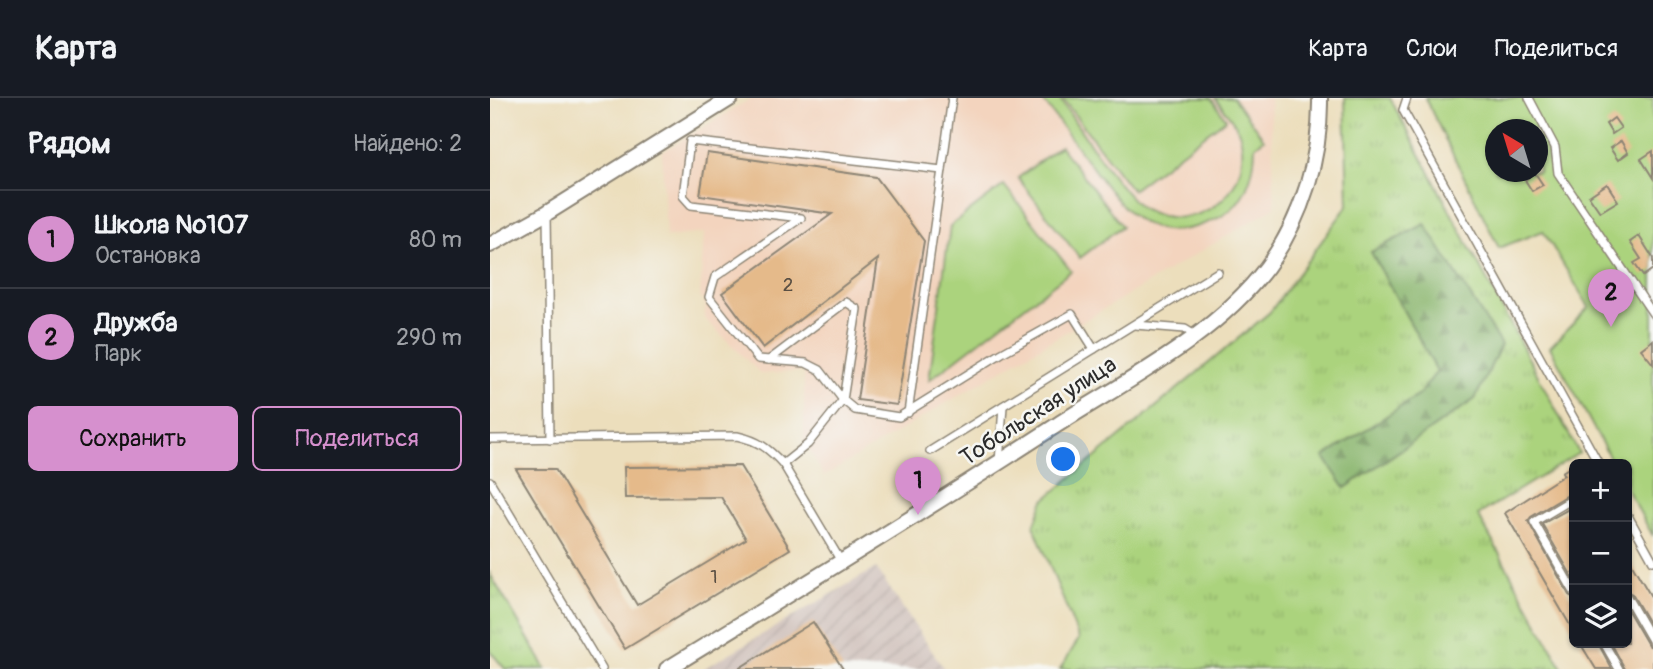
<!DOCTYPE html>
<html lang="ru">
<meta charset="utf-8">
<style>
:root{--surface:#171b24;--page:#242831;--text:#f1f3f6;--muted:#9ea1a6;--line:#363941;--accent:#d690ce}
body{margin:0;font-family:Pangolin,sans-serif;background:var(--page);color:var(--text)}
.controls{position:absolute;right:21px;bottom:21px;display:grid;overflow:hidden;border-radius:10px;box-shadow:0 2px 5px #0004}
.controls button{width:63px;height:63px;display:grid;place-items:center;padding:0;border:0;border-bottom:2px solid var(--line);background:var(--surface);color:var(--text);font:35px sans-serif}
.compass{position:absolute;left:995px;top:21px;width:63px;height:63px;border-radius:50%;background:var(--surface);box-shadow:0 2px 5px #0004;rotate:322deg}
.you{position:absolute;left:574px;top:362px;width:24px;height:24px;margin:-18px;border:5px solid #fff;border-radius:50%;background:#1a73e8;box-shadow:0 0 0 10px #1a73e833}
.badge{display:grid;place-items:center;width:46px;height:46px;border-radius:50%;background:var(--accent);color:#111;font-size:23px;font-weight:700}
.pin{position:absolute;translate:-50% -58px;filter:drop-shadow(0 2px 4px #0008)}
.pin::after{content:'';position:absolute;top:37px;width:24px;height:21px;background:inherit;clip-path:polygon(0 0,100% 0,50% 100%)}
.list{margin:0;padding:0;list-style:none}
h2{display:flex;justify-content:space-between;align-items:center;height:91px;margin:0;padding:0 28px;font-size:30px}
h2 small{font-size:23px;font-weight:400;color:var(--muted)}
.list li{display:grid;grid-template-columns:46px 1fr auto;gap:21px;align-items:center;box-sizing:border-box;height:98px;padding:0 28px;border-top:2px solid var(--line)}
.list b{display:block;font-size:26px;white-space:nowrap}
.list p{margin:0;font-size:23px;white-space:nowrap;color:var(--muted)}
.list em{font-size:23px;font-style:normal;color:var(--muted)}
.actions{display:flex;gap:14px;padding:21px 28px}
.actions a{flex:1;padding:16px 0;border:2px solid var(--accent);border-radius:10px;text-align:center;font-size:24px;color:var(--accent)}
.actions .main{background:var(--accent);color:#111}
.icon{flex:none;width:38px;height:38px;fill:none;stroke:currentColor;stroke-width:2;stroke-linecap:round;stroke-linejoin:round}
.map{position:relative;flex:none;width:1163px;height:571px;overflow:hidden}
header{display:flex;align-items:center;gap:42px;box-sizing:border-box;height:98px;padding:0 35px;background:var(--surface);border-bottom:2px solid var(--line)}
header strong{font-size:33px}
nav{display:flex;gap:38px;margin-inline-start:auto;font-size:24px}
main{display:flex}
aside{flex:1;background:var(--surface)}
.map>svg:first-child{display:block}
.built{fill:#f3d4be}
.industrial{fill:url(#industrial-furrows)}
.grass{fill:url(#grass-tufts);stroke:#6b7f54;stroke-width:2;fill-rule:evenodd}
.forest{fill:url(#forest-firs);stroke:#5a704c;stroke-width:2}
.green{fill:#abd37d;stroke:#6b7f54;stroke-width:2;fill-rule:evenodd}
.building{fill:#e5ba8a}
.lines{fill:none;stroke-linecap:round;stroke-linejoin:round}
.service-casing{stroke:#8c8474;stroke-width:10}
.minor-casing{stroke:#8c8474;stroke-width:18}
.service{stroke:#fff;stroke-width:7}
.minor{stroke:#fff;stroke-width:14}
.labels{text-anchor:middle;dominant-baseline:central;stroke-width:5;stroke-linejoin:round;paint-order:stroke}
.number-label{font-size:19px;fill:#5a4f43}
.street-label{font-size:23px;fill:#2b2b2b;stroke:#f6f6f2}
</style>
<header>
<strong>Карта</strong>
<nav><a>Карта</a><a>Слои</a><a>Поделиться</a></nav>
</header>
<main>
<aside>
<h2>Рядом<small>Найдено: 2</small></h2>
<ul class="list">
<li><span class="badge">1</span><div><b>Школа №107</b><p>Остановка</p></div><em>80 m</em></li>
<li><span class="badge">2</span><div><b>Дружба</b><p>Парк</p></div><em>290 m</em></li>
</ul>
<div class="actions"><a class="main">Сохранить</a><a>Поделиться</a></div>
</aside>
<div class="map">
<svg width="1163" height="571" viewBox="0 0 1163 571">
<defs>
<pattern id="industrial-furrows" width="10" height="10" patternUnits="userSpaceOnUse" patternTransform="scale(1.75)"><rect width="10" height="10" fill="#cfc0ba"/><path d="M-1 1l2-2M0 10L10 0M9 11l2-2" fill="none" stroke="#b2a5a0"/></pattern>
<pattern id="grass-tufts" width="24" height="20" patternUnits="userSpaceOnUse" patternTransform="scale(1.75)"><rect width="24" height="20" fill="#abd37d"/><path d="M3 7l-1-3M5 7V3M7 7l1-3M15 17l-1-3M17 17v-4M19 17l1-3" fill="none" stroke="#93b56c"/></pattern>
<pattern id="forest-firs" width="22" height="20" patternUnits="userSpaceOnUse" patternTransform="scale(1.75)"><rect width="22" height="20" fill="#88b56c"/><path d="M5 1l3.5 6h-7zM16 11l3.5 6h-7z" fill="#6f9359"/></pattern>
</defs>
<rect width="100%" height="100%" fill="#f6f6f2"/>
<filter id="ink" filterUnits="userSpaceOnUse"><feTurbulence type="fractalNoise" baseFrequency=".0143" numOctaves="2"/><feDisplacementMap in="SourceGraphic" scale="14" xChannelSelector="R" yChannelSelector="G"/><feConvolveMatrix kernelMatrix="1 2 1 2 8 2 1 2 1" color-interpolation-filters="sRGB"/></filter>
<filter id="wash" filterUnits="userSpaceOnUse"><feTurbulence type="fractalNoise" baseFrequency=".00686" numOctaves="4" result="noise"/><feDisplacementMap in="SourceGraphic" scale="28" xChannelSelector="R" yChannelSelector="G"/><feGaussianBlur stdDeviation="1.57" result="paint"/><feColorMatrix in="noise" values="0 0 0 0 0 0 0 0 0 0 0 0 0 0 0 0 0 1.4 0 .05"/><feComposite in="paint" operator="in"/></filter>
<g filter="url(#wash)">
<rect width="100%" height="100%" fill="#ecdebc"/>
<!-- built -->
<polygon class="built" points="262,0 780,0 785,109 334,378 314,342 314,273 271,276 214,220 216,207 210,199 214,135 176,139 172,54"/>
<!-- industrial -->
<polygon class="industrial" points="386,470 454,571 213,571"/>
<!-- grass -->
<g class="grass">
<path d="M855,0H900L1089,355L988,417L1073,571H570L589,541L544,428L554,402L780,214L858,107ZM935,126L1010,248L985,301L855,390L835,358L930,296L947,273L881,154Z"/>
<polygon points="0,476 56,571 15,571 0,553"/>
</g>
<!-- forest -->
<polygon class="forest" points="935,126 1011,247 985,301 855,390 834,359 930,296 947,273 881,154"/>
<!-- green -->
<g class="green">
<path d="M551,0H569C585,23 634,100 654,111C704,138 762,97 751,41C748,26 734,12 725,0H743L774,41L765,48C765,76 755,107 728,120C662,152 638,118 602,69C585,46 568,23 551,0Z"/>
<polygon points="572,0 721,0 736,21 642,92"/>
<path d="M935,0H1163V438L1137,391V366H1123L1060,249L1099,209L1053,133L1009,150ZM1006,32H1048V74H1006Z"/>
<polygon points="570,48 632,128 590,160 528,80"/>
<polygon points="514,87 581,173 439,282 460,128"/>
</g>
<g id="blocks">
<!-- building -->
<g class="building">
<polygon points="1124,20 1131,30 1122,36 1116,26"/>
<polygon points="1131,43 1138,55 1128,62 1120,50"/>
<polygon points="1163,53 1163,80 1151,61"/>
<polygon points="217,55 386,79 434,143 407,307 367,302 388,161 273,250 232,195 342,116 210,97"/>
<polygon points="1045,75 1053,87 1042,93 1035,82"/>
<polygon points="1117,86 1128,103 1110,114 1099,98"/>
<polygon points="1149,138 1163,160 1163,171 1153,178 1144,165 1151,161 1140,144"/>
<polygon points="1163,242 1163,266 1151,251"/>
<polygon points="1084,367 1084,397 1078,397 1041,419 1038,423 1079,497 1084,500 1084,534 1015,415 1074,377 1072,374"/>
<polygon points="250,368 300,451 135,551 26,371 65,371 147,507 256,441 231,399 135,400 134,369"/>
<polygon points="1079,411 1084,414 1084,482 1052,426"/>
<polygon points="1137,458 1163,502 1163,532 1142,496 1137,493"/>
<polygon points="1137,511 1158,547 1163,550 1163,571 1135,571 1121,545 1137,545"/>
<polygon points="323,524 353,571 248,571"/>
<polygon points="1090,545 1108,545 1122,571 1106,571"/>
</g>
</g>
</g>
<g filter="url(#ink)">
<use href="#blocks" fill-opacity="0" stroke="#8c8474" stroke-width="2"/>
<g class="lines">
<!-- service casing -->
<g class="service-casing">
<g id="service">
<polyline points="917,0 913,12 1109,366"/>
<polyline points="1039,0 1065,49 1068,75 1163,216"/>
<polyline points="452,72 200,43 193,98 201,107 311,120 225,179 219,199 268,261 316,265 330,272 353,302 365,312 409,319 512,255 582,216 604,251"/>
<polyline points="57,115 60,341"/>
<polyline points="645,227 695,231 705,237"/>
<polyline points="279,262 356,204 367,211 353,302 318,346 293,366"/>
<polyline points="418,315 462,0"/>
<path d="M0,341L247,338C269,343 278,350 293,366L352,465"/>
<polyline points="440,353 728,174"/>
<polyline points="509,365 513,308"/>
<polyline points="0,383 112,571"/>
<polyline points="1084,408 1081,402 1044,424 1084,494"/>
<polyline points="1137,416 1163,463"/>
<polyline points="1137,499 1163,544"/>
<polyline points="1114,545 1129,571"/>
</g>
</g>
<!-- minor casing -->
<g class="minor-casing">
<g id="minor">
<polyline points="0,147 57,115 241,0"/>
<path d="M177,571C308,491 438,411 567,327C639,281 724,239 777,169C812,121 831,59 830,0"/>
</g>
</g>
<!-- service -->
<use href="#service" class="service"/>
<!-- minor -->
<use href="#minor" class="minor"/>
</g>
</g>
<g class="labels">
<!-- number labels -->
<g class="number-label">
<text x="298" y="187">2</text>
<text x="224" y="479">1</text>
</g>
<!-- street labels -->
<g class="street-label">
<text transform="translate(548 313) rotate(-33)">Тобольская улица</text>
</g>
</g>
</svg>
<div class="controls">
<button>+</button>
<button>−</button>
<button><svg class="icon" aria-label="layers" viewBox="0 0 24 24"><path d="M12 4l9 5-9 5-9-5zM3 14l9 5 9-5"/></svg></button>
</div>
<svg class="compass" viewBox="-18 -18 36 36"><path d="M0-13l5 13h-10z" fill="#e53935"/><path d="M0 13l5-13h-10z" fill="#9ea1a6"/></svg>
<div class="you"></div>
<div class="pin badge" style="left:428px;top:417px">1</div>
<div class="pin badge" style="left:1121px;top:229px">2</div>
</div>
</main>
